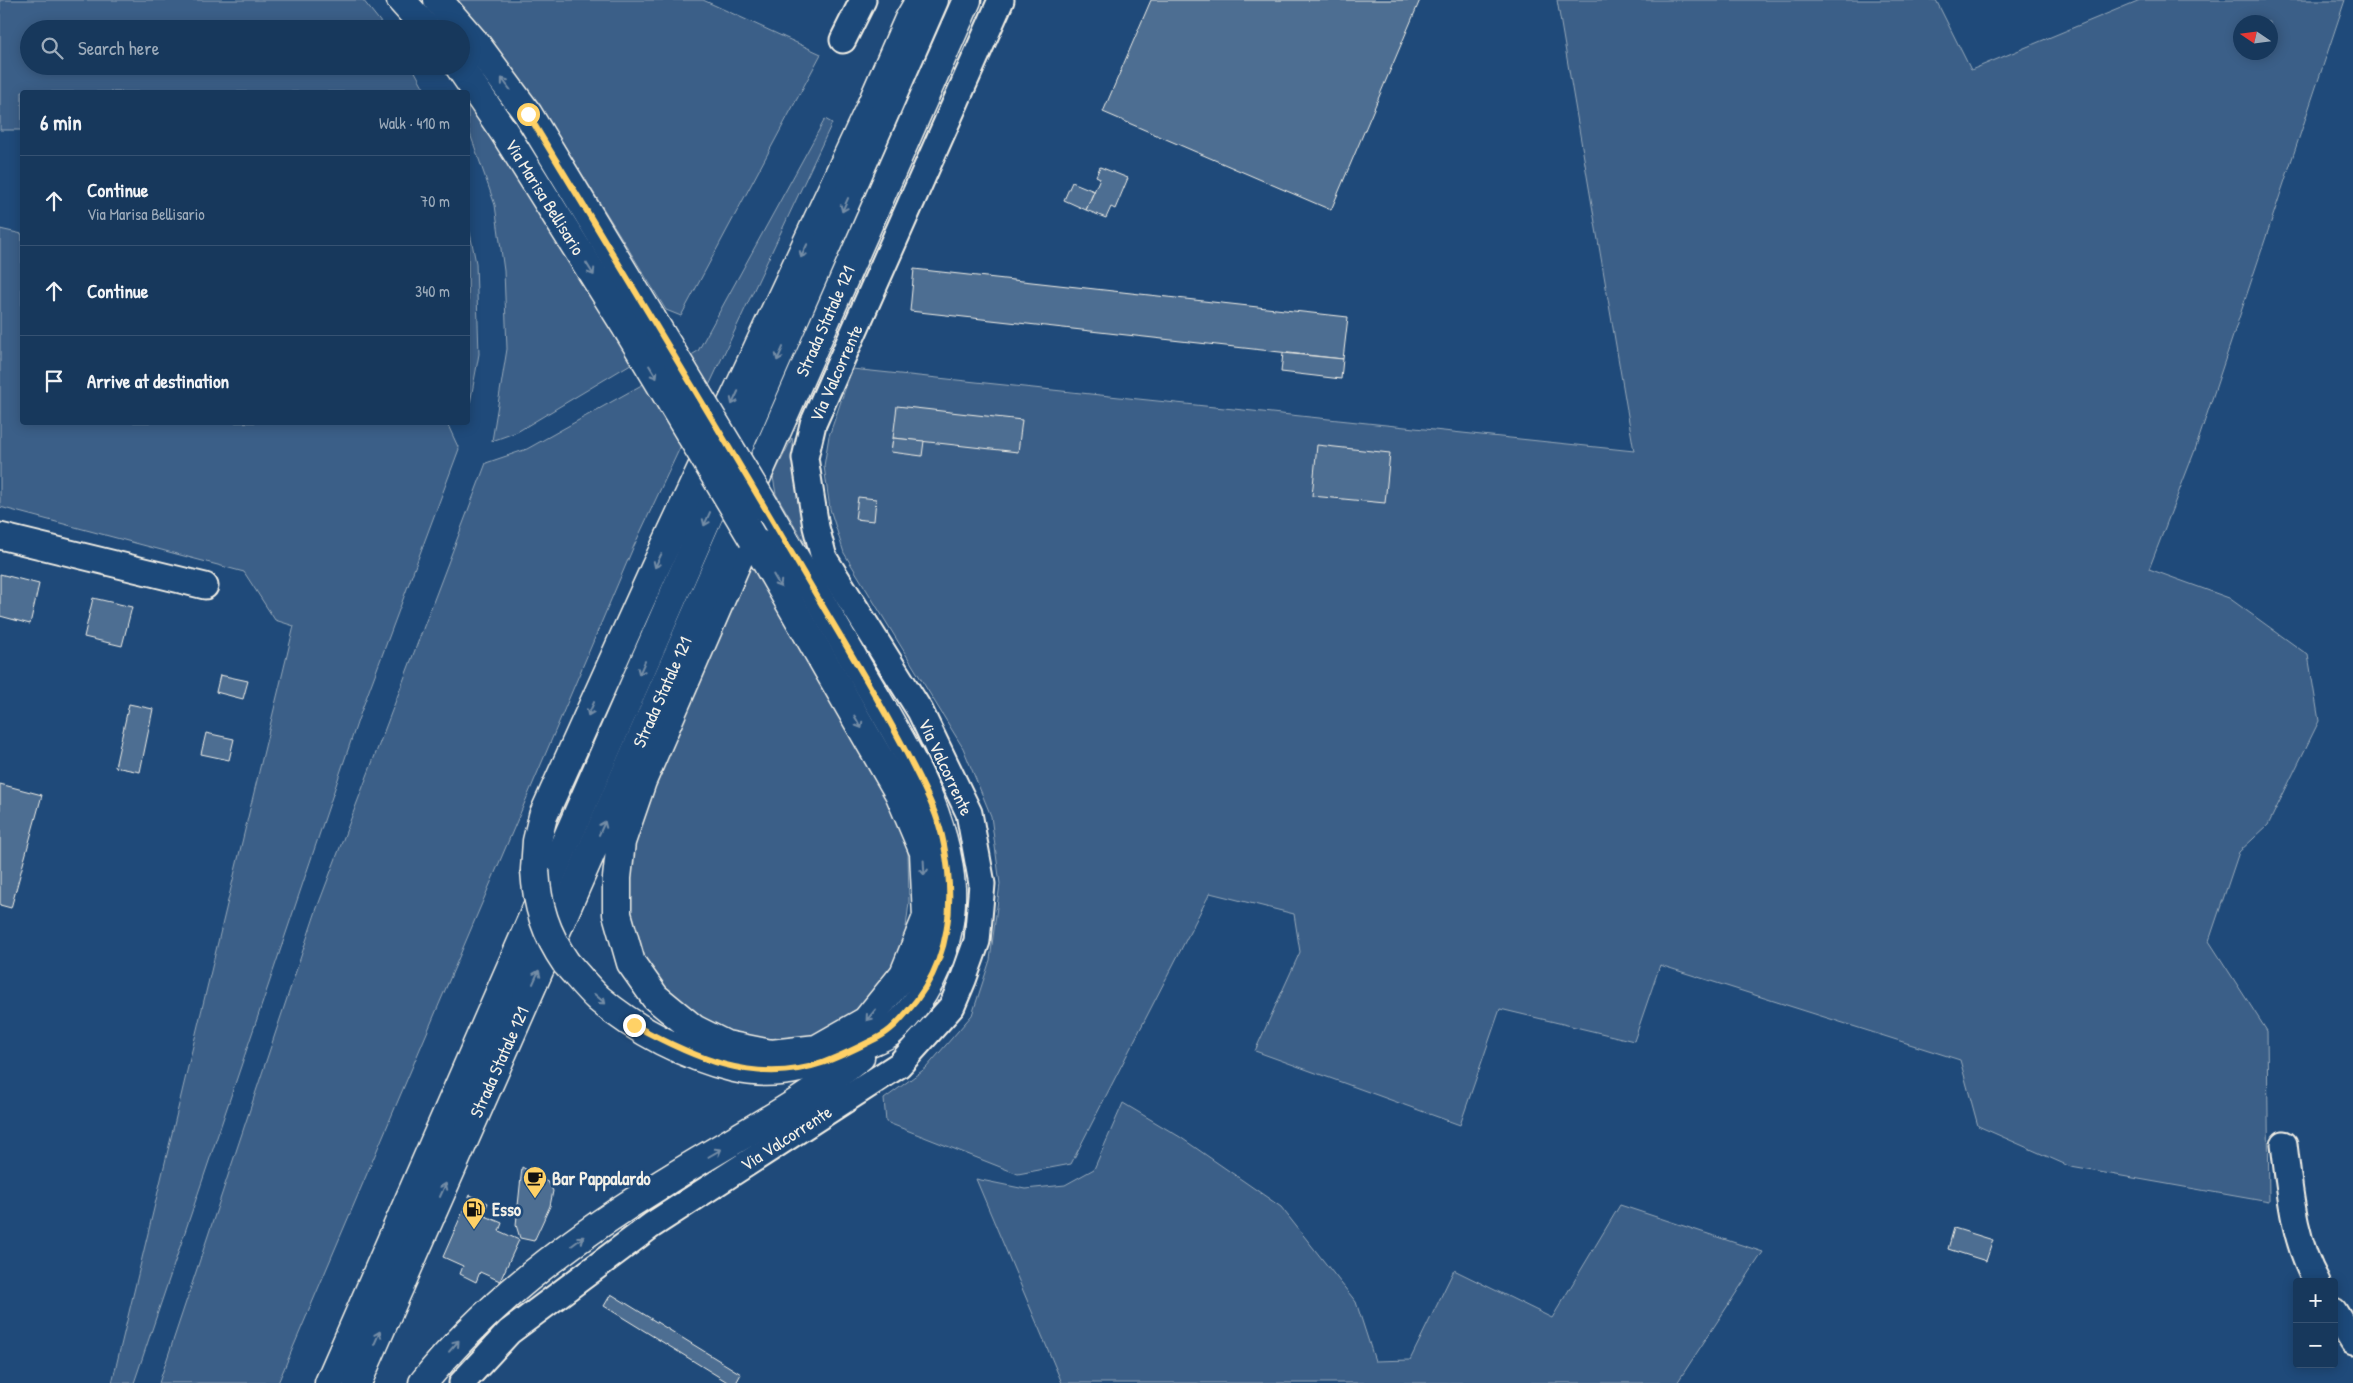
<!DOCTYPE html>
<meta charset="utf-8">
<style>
:root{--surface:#17385c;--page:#203f62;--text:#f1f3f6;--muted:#9eacbb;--line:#365272}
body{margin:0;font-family:"Patrick Hand",sans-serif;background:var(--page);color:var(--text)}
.controls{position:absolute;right:15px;bottom:15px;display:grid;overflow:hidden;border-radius:5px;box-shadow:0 2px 12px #0003}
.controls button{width:45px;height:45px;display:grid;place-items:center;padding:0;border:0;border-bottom:1px solid var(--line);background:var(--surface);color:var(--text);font:25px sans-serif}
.compass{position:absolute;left:2233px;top:15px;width:45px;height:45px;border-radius:50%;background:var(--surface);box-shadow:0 2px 12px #0003;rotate:283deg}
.stop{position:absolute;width:15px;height:15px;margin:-11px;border:4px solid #ffd166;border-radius:50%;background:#fff}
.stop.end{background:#ffd166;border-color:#fff;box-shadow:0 1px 5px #0008}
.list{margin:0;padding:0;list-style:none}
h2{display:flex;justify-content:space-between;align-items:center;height:65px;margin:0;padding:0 20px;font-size:21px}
h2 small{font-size:16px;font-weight:400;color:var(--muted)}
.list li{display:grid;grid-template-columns:32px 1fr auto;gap:15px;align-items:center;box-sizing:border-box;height:90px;padding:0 20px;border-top:1px solid var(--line)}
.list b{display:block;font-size:19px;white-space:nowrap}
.list p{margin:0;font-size:16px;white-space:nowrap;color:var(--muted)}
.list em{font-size:16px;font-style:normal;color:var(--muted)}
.icon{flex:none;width:28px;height:28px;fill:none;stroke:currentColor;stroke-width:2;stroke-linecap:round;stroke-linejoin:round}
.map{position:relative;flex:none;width:2353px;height:1383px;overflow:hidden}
.search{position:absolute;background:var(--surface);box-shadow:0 2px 12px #0003;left:20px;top:20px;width:450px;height:55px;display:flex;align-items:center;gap:12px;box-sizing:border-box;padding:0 18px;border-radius:28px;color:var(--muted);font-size:19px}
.panel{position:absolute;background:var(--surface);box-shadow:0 2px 12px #0003;left:20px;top:90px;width:450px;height:335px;border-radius:5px}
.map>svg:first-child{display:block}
.green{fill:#3a5f88;stroke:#97a8b8;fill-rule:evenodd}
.building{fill:#4d6e92;stroke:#f4f1e8}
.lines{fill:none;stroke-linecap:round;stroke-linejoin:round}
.minor-casing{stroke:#f4f1e8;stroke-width:29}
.secondary-casing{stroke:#f4f1e8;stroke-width:31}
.primary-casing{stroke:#f4f1e8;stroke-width:31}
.minor{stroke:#1f4a7a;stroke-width:25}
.secondary{stroke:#1f4a7a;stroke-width:28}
.primary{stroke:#1f4a7a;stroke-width:28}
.secondary-bridge-casing{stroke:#f4f1e8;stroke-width:31;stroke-linecap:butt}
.secondary-bridge{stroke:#1f4a7a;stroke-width:28}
.oneway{stroke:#748da6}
.route{stroke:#ffd166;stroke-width:6}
.labels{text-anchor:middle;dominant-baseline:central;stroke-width:5;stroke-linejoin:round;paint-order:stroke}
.street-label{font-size:18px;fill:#f4f1e8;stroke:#1f4a7a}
.poi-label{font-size:18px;font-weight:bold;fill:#f4f1e8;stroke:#1f4a7a;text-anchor:start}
</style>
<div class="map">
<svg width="2353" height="1383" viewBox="0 0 2353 1383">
<rect width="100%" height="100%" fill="#1f4a7a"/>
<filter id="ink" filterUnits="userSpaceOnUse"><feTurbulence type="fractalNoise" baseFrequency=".02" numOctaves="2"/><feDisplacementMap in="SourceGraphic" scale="10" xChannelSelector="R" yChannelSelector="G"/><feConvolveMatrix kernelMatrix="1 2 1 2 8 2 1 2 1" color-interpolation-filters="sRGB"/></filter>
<g filter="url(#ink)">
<!-- green -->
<g class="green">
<polygon points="0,0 363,0 386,29 29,29 29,66 412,66 426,92 22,92 22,130 0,130"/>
<polygon points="457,0 703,0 821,54 681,316 666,310 563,143 526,89"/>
<path d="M1557,0H1936L1971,70L2140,0H2345L2195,450L2149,569L2229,598L2308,655L2319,721L2268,825L2239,852L2209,941L2267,1031L2269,1202L2071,1167L1978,1126L1960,1060L1660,965L1634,1041L1500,1009L1460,1125L1255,1051L1300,952L1294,914L1210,893L1071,1164L1018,1174L886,1122L884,1099L926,1068L972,1015L990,960L1000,884L991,816L963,748L844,553L830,509L824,466L829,436L852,369L1634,451ZM2240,22H2270V52H2240Z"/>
<polygon points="468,96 634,362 517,432 492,441 507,349 504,271 495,205 468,128"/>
<polygon points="825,119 832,123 633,548 278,1383 159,1383 317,908 486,463 527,449 647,382 698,351"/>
<polygon points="468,223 476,263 479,354 469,409"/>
<polygon points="0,229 22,234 22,422 447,423 459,449 358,720 134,1383 112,1383 294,626 275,620 244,572 0,507"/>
<polygon points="792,438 808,548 776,494 773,477"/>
<polygon points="747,558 889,800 908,853 909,902 905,936 892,973 867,1005 808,1039 770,1045 737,1037 704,1023 658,983 639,951 628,911 627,886 635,836 649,791"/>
<polygon points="1123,1103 1180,1137 1281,1207 1356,1302 1375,1361 1410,1360 1454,1270 1552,1318 1620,1205 1763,1252 1677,1383 1062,1383 976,1179 1025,1189 1065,1185 1094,1169"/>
</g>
<!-- building -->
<g class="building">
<polygon points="1151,0 1420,0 1331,210 1103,112"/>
<polygon points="1100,167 1128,178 1115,209 1111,207 1106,218 1086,210 1100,178 1096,176"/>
<polygon points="1072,182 1094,191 1086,210 1064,200"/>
<polygon points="914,269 1348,317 1343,359 910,311"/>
<polygon points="1283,353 1343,359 1341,379 1281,372"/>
<polygon points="897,406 1022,420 1018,452 893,438"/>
<polygon points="893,438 924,441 922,456 891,452"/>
<polygon points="1317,445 1390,453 1385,503 1312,496"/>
<polygon points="858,497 876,499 874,521 855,519"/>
<polygon points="0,574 39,584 30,624 0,616"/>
<polygon points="93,598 132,607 122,646 84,637"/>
<polygon points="220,675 248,681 243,699 216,692"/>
<polygon points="129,704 153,709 140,772 115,767"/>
<polygon points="206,733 234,739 229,760 201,754"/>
<polygon points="0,784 42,795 11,908 0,905"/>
<polygon points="522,1167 549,1183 553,1191 550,1206 534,1241 520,1238 516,1225"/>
<polygon points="470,1195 488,1203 483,1215 502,1223 499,1231 519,1240 500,1281 480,1272 476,1282 460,1274 463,1266 443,1257"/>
<polygon points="1954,1228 1993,1240 1986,1261 1948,1249"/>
<polygon points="611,1294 741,1374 736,1383 729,1383 604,1306"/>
</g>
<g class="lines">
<!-- minor casing -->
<g class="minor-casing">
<g id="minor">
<polyline points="843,40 863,0"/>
<polyline points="0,536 205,586"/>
<path d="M2284,1144C2290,1191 2293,1240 2317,1282"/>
<polyline points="2334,1311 2353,1342"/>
<polyline points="462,1383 509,1332 652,1225 899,1065 952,1006 963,980 977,941 982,884 969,813 920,711 824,558 816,527 805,458 813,424 1001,0"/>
</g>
</g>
<!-- secondary casing -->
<g class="secondary-casing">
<g id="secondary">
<polyline points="401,0 427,29"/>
<polyline points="438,0 477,45 528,114 652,319"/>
<polyline points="459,66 504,132 628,330"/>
<polyline points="751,509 740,555 642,781 621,842 617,878 617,914 631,963 655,997 694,1029 726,1045 771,1054 817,1049 866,1021 904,974 927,917 924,852 899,793 753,539"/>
<polyline points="535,870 537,841 543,816 655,568 869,110 908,21 920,0"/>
<path d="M566,963C577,975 587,988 599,999C637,1031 685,1056 734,1068C779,1079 823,1064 863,1045C871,1041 882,1038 889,1033C930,998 953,941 951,888C946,806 897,734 857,665C827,612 796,560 766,508"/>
<path d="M423,1383C487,1302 575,1237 663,1183C729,1141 799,1107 860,1057"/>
</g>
</g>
<!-- primary casing -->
<g class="primary-casing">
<g id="primary">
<polyline points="329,1383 934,0"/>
<polyline points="357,1383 967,0"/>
</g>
</g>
<!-- minor -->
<use href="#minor" class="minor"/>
<!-- secondary -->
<use href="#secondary" class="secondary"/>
<!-- primary -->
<use href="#primary" class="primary"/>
<!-- secondary-bridge casing -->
<g class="secondary-bridge-casing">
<g id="secondary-bridge">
<polyline points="652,319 766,508"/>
<polyline points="628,330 753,539"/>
<path d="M535,870C537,906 546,934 566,963"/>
</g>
</g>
<!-- secondary-bridge -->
<use href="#secondary-bridge" class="secondary-bridge"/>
</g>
<!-- one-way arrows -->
<defs><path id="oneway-shaft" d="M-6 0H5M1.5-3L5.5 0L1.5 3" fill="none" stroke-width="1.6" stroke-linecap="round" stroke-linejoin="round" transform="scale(1.25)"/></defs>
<g class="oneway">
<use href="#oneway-shaft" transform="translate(506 84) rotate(-127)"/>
<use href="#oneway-shaft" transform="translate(845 205) rotate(114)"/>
<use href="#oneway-shaft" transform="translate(804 251) rotate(115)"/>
<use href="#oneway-shaft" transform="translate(590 269) rotate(58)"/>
<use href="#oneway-shaft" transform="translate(780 354) rotate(114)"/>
<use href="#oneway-shaft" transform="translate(653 372) rotate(59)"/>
<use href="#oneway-shaft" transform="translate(735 398) rotate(115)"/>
<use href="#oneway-shaft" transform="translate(707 519) rotate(114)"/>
<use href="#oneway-shaft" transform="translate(658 561) rotate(115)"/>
<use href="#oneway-shaft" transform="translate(777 581) rotate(60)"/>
<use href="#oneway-shaft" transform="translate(642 668) rotate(114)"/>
<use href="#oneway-shaft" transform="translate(591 709) rotate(114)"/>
<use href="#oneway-shaft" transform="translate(858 722) rotate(60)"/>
<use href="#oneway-shaft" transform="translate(602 828) rotate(-66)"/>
<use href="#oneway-shaft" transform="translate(924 868) rotate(87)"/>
<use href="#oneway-shaft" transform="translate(536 977) rotate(-66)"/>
<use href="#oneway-shaft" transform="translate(600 999) rotate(41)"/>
<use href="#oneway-shaft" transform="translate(871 1015) rotate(130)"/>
<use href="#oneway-shaft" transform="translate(715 1153) rotate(-30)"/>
<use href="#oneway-shaft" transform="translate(443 1190) rotate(-66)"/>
<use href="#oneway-shaft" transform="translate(578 1241) rotate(-37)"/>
<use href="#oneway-shaft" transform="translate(377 1338) rotate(-66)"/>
<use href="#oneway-shaft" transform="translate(454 1346) rotate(-49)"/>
</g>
</g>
<g class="lines" filter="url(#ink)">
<!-- route -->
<path class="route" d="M528,114C628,279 728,443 825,610C853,657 882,705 907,754C922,784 938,812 944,845C956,906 949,966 906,1013C895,1026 887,1034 871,1041C855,1049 839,1057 822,1063C755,1086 692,1057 634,1025"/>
</g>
<!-- icons -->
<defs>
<g id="cafe-pin" transform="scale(1.25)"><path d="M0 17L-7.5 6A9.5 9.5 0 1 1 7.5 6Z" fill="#ffd166" stroke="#1f4a7a"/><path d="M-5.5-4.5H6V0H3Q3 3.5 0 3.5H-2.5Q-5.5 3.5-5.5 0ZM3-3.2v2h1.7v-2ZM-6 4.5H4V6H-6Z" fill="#111"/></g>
<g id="fuel-pin" transform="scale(1.25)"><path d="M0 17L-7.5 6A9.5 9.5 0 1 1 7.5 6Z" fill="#ffd166" stroke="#1f4a7a"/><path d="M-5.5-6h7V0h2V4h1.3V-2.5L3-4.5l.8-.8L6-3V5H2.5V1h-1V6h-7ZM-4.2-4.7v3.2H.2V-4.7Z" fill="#111"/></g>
</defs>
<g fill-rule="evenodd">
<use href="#cafe-pin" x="535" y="1178"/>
<use href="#fuel-pin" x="474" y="1209"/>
</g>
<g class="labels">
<!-- street labels -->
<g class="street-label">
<text transform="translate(545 197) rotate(58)">Via Marisa Bellisario</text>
<text transform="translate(825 321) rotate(-66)">Strada Statale 121</text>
<text transform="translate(836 373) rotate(-66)">Via Valcorrente</text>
<text transform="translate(662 692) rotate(-66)">Strada Statale 121</text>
<text transform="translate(946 767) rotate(65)">Via Valcorrente</text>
<text transform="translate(499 1062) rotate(-66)">Strada Statale 121</text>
<text transform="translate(786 1138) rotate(-33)">Via Valcorrente</text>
</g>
<!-- poi labels -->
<g class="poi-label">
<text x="552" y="1178">Bar Pappalardo</text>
<text x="492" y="1209">Esso</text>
</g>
</g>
</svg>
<div class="controls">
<button>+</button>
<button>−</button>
</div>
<svg class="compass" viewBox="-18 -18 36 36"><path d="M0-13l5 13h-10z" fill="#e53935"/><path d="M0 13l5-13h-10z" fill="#9eacbb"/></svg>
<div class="stop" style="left:528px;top:114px"></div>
<div class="stop end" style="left:634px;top:1025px"></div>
<div class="search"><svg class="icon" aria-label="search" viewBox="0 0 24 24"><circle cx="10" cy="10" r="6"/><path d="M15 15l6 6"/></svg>Search here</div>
<section class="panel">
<h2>6 min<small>Walk · 410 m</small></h2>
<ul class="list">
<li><svg class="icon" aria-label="ahead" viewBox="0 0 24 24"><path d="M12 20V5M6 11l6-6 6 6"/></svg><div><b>Continue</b><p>Via Marisa Bellisario</p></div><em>70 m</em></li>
<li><svg class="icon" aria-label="ahead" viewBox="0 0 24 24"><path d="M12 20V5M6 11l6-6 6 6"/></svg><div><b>Continue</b></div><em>340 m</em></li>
<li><svg class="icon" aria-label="arrive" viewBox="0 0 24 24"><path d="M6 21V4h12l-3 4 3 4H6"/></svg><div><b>Arrive at destination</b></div></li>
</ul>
</section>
</div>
